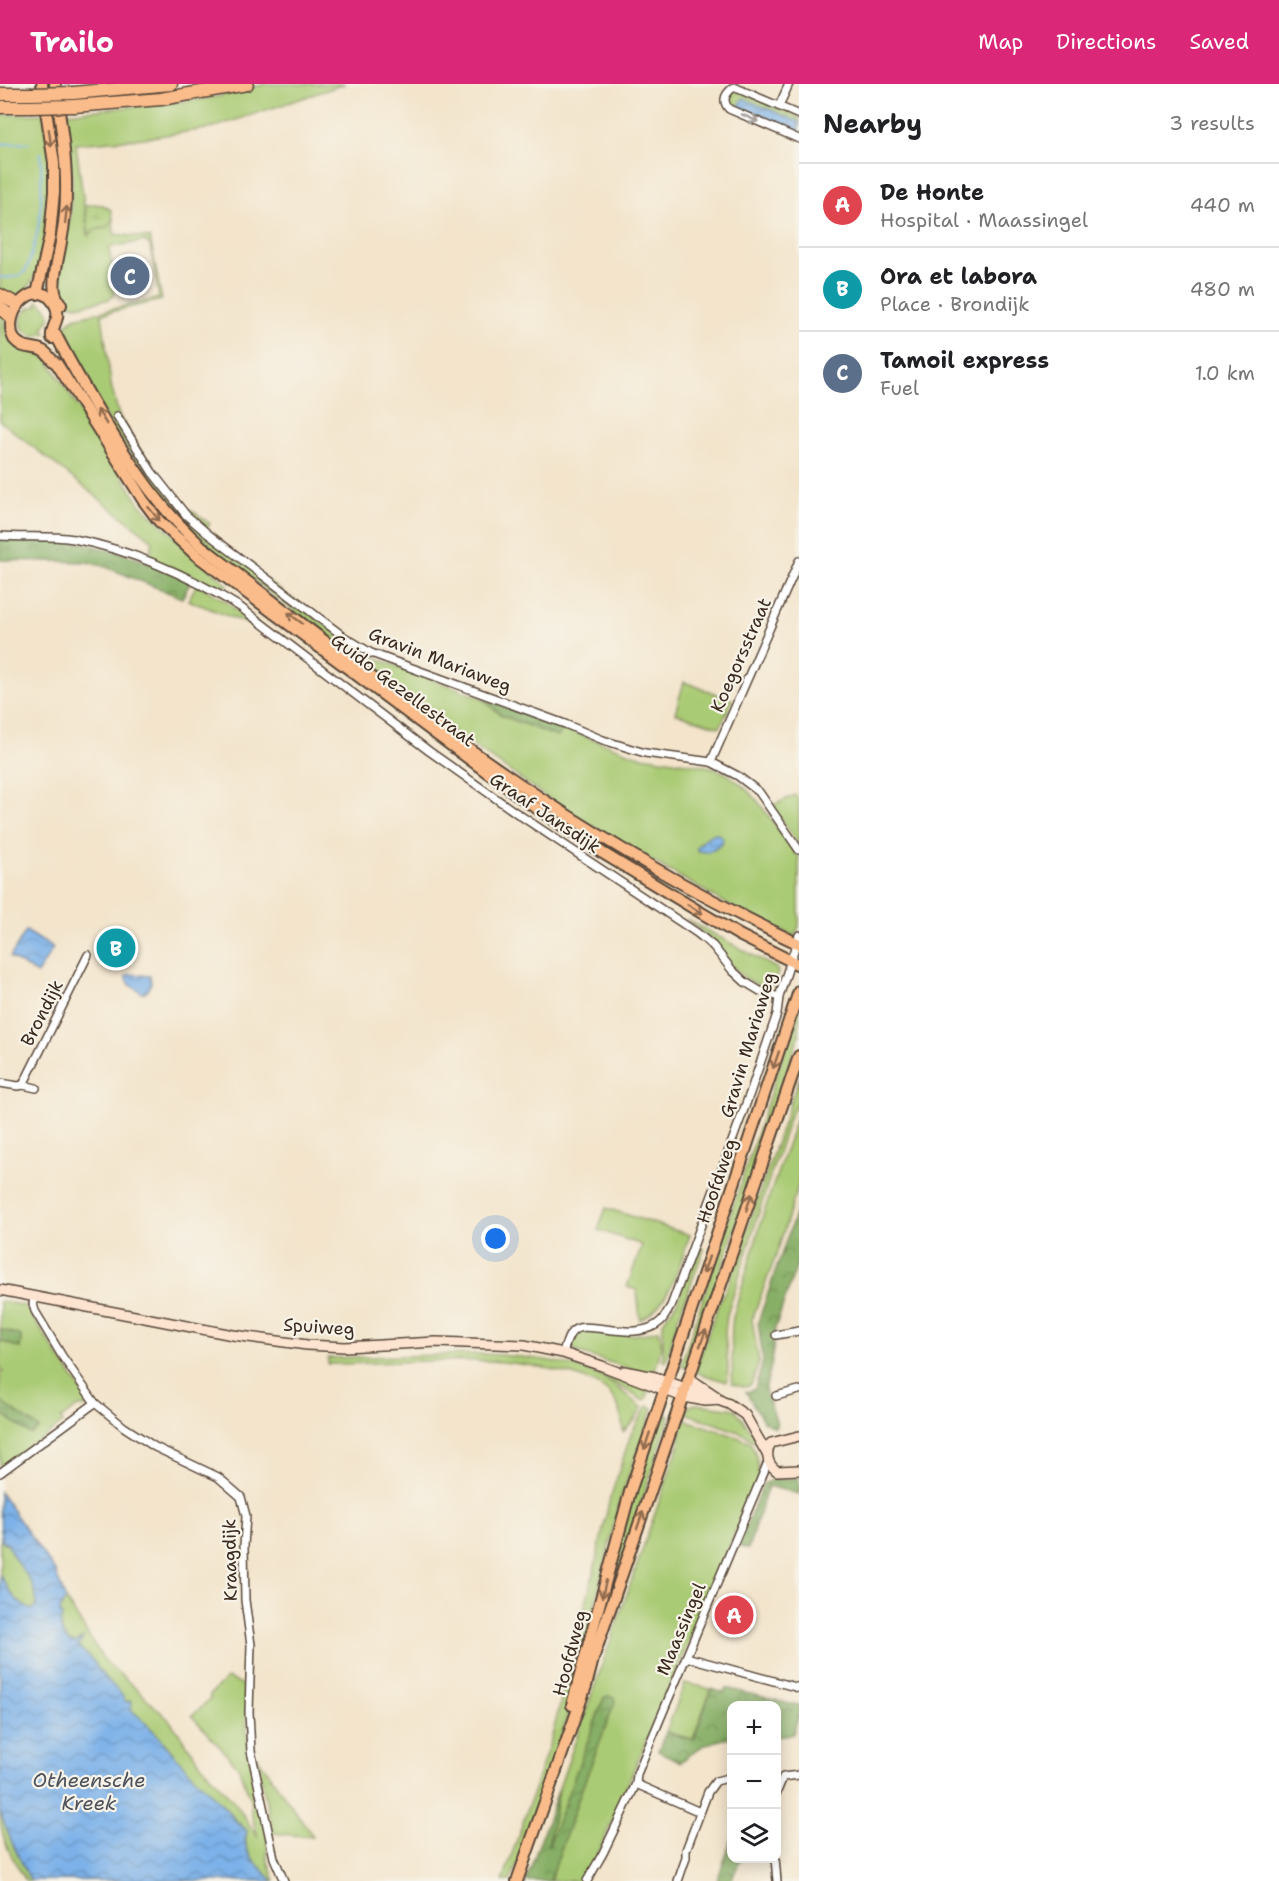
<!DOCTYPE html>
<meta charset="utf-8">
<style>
:root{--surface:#fff;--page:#f2f2f2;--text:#202124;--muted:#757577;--line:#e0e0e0;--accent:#db2777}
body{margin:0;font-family:"Shantell Sans",sans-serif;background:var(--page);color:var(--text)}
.controls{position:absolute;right:18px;bottom:18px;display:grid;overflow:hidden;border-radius:12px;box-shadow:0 3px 15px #0003}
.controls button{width:54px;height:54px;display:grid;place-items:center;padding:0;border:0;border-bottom:2px solid var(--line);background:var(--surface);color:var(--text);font:30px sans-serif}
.you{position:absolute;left:496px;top:1155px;width:21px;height:21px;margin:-15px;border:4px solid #fff;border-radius:50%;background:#1a73e8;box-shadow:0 0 0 9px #1a73e833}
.badge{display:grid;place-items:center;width:39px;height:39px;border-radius:50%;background:var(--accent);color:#fff;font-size:20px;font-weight:700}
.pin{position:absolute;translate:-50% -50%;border:3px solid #fff;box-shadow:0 2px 6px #0006}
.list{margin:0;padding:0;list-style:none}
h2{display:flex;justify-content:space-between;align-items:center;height:78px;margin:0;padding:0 24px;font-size:26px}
h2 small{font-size:20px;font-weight:400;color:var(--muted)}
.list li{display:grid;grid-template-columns:39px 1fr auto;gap:18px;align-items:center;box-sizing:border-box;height:84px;padding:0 24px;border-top:2px solid var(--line)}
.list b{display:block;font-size:22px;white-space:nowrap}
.list p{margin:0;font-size:20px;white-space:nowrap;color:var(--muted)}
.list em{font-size:20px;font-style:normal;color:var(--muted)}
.icon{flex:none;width:33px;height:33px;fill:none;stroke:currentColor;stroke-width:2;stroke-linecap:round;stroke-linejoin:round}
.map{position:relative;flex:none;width:799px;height:1797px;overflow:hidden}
header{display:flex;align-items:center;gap:36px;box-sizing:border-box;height:84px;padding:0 30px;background:var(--accent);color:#fff}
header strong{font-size:28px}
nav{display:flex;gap:33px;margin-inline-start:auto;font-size:21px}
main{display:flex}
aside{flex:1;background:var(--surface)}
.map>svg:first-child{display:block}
.green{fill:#aacb74;stroke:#727a49;stroke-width:1.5;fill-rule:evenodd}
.forest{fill:url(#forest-crowns);stroke:#616c42;stroke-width:1.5}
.wetland{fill:url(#wetland-marsh);stroke:#727a49;stroke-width:1.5}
.water{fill:url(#water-waves);stroke:#5b6e84;stroke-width:1.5}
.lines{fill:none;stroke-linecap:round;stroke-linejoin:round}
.stream{stroke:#7bb1e9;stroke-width:2}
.street-casing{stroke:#574638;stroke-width:10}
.secondary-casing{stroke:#574638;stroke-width:12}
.primary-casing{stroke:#574638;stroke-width:14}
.highway-casing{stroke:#574638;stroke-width:15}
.street{stroke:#fff;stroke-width:7}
.secondary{stroke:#fde4d1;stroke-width:9}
.primary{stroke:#fabc8b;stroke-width:10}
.highway{stroke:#fabc8b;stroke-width:12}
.highway-bridge-casing{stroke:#574638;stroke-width:15;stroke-linecap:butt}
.highway-bridge{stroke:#fabc8b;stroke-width:12}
.oneway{stroke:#a79f9a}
.oneway2{stroke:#916c4f}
.labels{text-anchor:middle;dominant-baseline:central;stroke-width:4.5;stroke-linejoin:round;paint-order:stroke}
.street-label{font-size:18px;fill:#3b2a1e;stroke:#f7f3e8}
.water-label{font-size:20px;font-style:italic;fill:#4e525b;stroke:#f7f3e8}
</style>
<header>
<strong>Trailo</strong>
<nav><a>Map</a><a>Directions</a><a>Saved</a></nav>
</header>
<main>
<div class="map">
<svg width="799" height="1797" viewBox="0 0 799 1797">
<defs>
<pattern id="forest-crowns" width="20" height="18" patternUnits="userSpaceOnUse" patternTransform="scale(1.5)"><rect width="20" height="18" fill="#87af66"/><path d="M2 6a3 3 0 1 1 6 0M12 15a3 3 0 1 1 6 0" fill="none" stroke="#708f53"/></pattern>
<pattern id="wetland-marsh" width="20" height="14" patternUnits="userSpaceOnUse" patternTransform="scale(1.5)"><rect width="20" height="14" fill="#aacb74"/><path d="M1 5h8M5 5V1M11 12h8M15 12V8" fill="none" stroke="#93ae64"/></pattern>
<pattern id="water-waves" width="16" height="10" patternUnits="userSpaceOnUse" patternTransform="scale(1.5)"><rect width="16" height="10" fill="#7bb1e9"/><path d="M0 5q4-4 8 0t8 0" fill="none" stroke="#6690bc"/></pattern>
</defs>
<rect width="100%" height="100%" fill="#f7f3e8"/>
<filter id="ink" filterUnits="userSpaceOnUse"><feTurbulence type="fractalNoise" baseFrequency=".0167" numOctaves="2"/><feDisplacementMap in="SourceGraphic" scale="12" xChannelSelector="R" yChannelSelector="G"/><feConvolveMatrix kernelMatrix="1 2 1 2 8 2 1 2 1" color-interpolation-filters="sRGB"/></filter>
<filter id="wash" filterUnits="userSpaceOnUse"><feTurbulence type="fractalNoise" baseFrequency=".008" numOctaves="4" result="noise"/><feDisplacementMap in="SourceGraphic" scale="24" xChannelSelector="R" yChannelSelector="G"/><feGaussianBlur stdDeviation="1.35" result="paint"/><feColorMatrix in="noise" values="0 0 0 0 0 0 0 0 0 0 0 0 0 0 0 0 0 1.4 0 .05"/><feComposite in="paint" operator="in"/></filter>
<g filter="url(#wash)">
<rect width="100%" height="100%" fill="#f3e4cb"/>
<!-- green -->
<g class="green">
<path d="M265,0H345L212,44L145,54L76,60L88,150C97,142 105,145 113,135L114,150L150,154L162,216L102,230L111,301L119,332L154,388L182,422L194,428L210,440L204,448L355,563L383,577L482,614L501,631L558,653L562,644L636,671L711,683L727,690L742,701L757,716L799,774V842L795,852L749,833L565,726L458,651L199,455C141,399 104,327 62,258C61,248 66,239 74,234L159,214L150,161L144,157L111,163L109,167C112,180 122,206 110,215L77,222L65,219L58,203L70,134L72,94L64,29L162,20L216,13ZM711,751L722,760L714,766H697L699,760Z"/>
<polygon points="734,7 739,7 799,33 799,53 731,24 729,20 729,13"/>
<path d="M43,30C46,48 50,67 50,85C51,110 45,204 18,211C12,213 6,210 0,208V31Z"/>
<path d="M38,217L47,224L50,234L43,245L46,249L33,252L24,247C17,235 23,224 37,222Z"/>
<polygon points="0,227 4,234 7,250 11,256 46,273 140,420 228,501 222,504 149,474 153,457 0,337"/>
<polygon points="197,500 224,516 258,544 188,516"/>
<polygon points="684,598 733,616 720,643 675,629"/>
<polygon points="795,711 799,714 799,761 771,722"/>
<polygon points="686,835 776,884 778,888 774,900 765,905 745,894 733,883 717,861"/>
<polygon points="799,922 799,951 749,1104 689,1278 685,1283 681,1281"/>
<polygon points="799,993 799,1016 790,1032 768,1099 727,1231 725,1249 728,1282 727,1298 695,1288 718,1221 729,1198"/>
<path d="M799,1026V1099L777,1169L752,1235L759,1278L752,1299L749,1302L743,1303L732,1300C734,1277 729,1255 733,1233L764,1128Z"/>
<path d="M606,1124L690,1151C679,1181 671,1221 640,1236L637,1206L627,1203L642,1161L598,1146Z"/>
<polygon points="698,1163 704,1165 678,1234 666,1278 663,1276 663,1238 677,1218"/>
<polygon points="0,1217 25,1222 90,1319 85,1323 78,1323 61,1335 63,1339 0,1386 0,1328 30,1350 38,1344 0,1317 0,1289 3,1288 0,1281 0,1257 20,1264 21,1252 0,1245"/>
<path d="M658,1246C665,1259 658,1276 654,1289L637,1287L580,1269C568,1264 569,1255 578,1247L629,1251L643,1250Z"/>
<path d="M484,1270C523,1272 573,1276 608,1297C620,1304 630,1315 642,1323C638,1334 631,1340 623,1348C622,1334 621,1321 610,1310C600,1299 583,1294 569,1290C491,1267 408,1280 328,1280V1274Z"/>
<polygon points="591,1284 647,1304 649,1306 646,1315 642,1316"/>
<polygon points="696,1320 735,1325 759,1358 755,1358 744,1350 685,1329 690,1322"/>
<polygon points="649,1322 653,1324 620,1416 571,1619 555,1675 526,1758 510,1797 503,1797 552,1652 594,1487 609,1418 631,1350 646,1324"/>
<polygon points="661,1329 670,1332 610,1512 607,1514 626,1435"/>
<path d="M683,1335L749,1357C758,1369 757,1379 759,1393L595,1777L582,1797H550L581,1707L609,1612L604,1614L547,1768L559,1704L679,1361Z"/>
<path d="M0,1451L1,1457L8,1460C16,1481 40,1498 36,1523L31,1526C17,1520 4,1505 0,1490C0,1479 0,1462 0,1451Z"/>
<path d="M66,1516L104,1576L141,1609L170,1637L203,1683L236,1720L258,1754L252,1732L250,1713L238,1683L192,1632L211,1614L209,1612L227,1594L242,1600L247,1615L246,1637L250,1673L255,1704L267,1750V1774L275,1797H273C260,1782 240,1768 247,1747C242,1740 235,1738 231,1730L187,1686L157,1650L131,1626L130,1617L125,1618L121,1611L99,1587L95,1579L78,1563L81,1555L75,1559L69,1558C59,1546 55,1529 66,1516Z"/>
<polygon points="685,1599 711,1605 693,1655 666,1648"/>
<polygon points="256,1671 312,1751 313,1753 273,1749"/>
<path d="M0,1728L12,1759L31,1797H26C12,1772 0,1757 0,1728Z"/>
</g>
<!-- forest -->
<g class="forest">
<polygon points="0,454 82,459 128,471 182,492 189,498 189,501 182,514 106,483 87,478 0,476"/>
<polygon points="482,614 562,644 558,653 501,631"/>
<polygon points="799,1119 799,1175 775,1244 772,1278 765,1306 777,1339 775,1344 763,1337 746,1308 755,1305 763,1277 758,1238"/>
<polygon points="0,1245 21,1252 20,1264 0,1257"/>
<polygon points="0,1317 39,1344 31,1350 0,1328"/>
<polygon points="799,1394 799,1410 768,1402 748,1465 738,1462 763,1400 772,1396"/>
<path d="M726,1604L799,1622V1630L793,1650L777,1652L776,1622H732L731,1654C710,1657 697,1663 681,1678L658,1667L666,1648L685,1654L694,1655L711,1605L724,1609Z"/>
<polygon points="608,1612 614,1614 615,1618 581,1707 550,1797 526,1797 559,1704 548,1763 604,1614"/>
<polygon points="731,1756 732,1774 741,1775 731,1797 717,1797"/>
</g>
<!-- wetland -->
<polygon class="wetland" points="93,120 103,121 111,126 113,135 107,143 92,147 89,152 85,122"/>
<!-- water -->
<g class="water">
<polygon points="743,14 799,38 799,48 739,22"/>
<polygon points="715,749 721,752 723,755 722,760 708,768 698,767 697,764 707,753"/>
<polygon points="26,847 53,864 37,890 10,873"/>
<polygon points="130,890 150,892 151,899 147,907 142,909 130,901 126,892"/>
<path d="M0,1408L55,1487L66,1516L61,1521L60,1529L62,1532C58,1543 62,1550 69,1558L75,1559L84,1553L78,1562L95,1579L99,1587L122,1611L125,1618H132L131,1626C154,1644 169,1667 189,1687C204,1704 221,1717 234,1735C237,1740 243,1742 247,1747C239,1769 260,1782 273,1797L30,1796L12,1759L0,1728V1491C9,1506 15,1519 32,1526L36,1523C40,1496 14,1483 8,1460L1,1457Z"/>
</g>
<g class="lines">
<!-- stream -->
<g class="stream">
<polyline points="0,60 29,59"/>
<path d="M0,193C7,194 16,194 23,189C28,185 29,178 31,172C43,137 42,106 41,69"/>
</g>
</g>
</g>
<g filter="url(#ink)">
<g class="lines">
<!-- street casing -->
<g class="street-casing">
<g id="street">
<polyline points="779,22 789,0"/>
<path d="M799,31L734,3C726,9 721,16 729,25L799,55"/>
<polyline points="117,332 152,388 186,431 208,450 343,552 371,569 565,640 603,656 645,669 711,678 738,692 759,708 799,766"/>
<path d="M0,452C24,454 50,451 74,455C134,467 188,491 240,523L429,667L515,728L697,849L713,862L732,886L745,898L760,907L779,913"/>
<polyline points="711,678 799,477"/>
<polyline points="0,999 18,1002 23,1001 88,871"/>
<polyline points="23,1001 36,1004"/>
<polyline points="34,1213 33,1220 35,1227 62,1272 95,1319 124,1343 155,1363 218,1393 241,1413 246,1432 244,1462 245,1516 251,1561 249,1628 251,1667 274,1774 284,1797"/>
<polyline points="776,1251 799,1247"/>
<path d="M563,1269C565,1263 567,1253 572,1248C584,1233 636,1261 661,1237C665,1233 668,1226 671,1222L750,1009L777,930L779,913L799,851"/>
<polyline points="776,1312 799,1306"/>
<polyline points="0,1389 95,1319"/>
<polyline points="686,1573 799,1604"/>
<polyline points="636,1700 700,1728"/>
<polyline points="776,1710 783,1693 799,1691"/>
<polyline points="775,1774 777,1797"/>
<polyline points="587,1797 603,1769 636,1700 637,1690 768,1378"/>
<polyline points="678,1797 686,1774 686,1766 708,1708 716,1697 732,1693"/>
</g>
</g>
<!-- secondary casing -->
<g class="secondary-casing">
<g id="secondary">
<polyline points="0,1206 233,1251 307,1261 345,1263 436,1258 524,1261 563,1269 602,1282 683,1313 706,1317 720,1316"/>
<polyline points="624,1287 655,1293 729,1320 745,1331 767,1370"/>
<polyline points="689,1294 716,1312"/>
<path d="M799,1352L771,1359C765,1369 767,1380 777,1387L799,1386"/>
</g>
</g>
<!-- primary casing -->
<g class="primary-casing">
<g id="primary">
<path d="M55,0C63,55 72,102 61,158C59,171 52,196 55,208C56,213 59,217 61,221"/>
<polyline points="37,210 50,151 54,108 54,79 42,0"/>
<path d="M56,251C72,283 90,312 108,343C137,390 160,424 201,462C312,547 422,635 539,713C623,768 709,817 799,860"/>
<path d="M52,254C50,243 61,236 56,223C40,188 0,226 14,255C24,267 33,261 43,267C49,270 51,277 57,280L143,416L159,437L196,471L519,712L601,768L695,825L739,851L799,881"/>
<polyline points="572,1621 630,1408 799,907"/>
<polyline points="517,1797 586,1602 593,1575 799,972"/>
</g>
</g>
<!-- highway casing -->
<g class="highway-casing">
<g id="highway">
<polyline points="73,9 171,0"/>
<polyline points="0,10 30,10"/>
<polyline points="74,22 161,15 247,0"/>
<polyline points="0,23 31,23"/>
<polyline points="0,211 15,219"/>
<polyline points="0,224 9,231"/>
</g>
</g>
<!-- street -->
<use href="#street" class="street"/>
<!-- secondary -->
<use href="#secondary" class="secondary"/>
<!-- primary -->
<use href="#primary" class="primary"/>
<!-- highway -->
<use href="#highway" class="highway"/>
<!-- highway-bridge casing -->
<g class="highway-bridge-casing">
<g id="highway-bridge">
<polyline points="30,10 73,9"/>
<polyline points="31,23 74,22"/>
</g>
</g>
<!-- highway-bridge -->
<use href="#highway-bridge" class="highway-bridge"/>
</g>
<!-- one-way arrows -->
<defs><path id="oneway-shaft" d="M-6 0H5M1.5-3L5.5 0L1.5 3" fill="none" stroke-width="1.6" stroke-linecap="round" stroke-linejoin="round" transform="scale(1.5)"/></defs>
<use class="oneway" href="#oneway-shaft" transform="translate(750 34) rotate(24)"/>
<g class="oneway2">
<use href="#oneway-shaft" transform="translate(50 54) rotate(82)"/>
<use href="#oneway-shaft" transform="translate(66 131) rotate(-84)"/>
<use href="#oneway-shaft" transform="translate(102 333) rotate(-122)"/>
<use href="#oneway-shaft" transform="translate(154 430) rotate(51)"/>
<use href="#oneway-shaft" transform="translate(295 534) rotate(-143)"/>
<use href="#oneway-shaft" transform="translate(695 825) rotate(31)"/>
<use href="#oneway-shaft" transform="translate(776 976) rotate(109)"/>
<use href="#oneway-shaft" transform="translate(749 1118) rotate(-72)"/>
<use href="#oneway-shaft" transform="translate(706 1181) rotate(109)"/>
<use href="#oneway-shaft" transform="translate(703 1254) rotate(-70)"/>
<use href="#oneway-shaft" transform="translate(647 1357) rotate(108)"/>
<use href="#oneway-shaft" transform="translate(640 1436) rotate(-71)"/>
<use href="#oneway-shaft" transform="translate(604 1505) rotate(104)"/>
</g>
</g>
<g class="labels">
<!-- street labels -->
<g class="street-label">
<text transform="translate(741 571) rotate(-66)">Koegorsstraat</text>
<text transform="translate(440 576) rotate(21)">Gravin Mariaweg</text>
<text transform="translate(403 606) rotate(37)">Guido Gezellestraat</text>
<text transform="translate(545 729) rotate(34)">Graaf Jansdijk</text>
<text transform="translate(42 929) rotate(-63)">Brondijk</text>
<text transform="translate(748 961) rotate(-73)">Gravin Mariaweg</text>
<text transform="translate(717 1097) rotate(-71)">Hoofdweg</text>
<text transform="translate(319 1243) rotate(4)">Spuiweg</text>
<text transform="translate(230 1476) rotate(-91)">Kraagdijk</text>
<text transform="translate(681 1545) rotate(-67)">Maassingel</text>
<text transform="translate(570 1569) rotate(-75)">Hoofdweg</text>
</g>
<!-- water labels -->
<g class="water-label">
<text x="89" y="1696">Otheensche<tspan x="89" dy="23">Kreek</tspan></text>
</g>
</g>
</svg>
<div class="controls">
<button>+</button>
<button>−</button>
<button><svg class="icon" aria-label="layers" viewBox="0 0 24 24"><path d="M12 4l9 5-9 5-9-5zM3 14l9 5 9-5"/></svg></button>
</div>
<div class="you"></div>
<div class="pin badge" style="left:734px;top:1531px;background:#e0444e">A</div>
<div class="pin badge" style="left:116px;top:864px;background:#0f9aa8">B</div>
<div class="pin badge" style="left:130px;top:192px;background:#5c6f8a">C</div>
</div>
<aside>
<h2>Nearby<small>3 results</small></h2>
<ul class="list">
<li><span class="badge" style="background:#e0444e">A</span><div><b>De Honte</b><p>Hospital · Maassingel</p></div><em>440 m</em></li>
<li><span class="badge" style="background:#0f9aa8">B</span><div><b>Ora et labora</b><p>Place · Brondijk</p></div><em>480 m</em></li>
<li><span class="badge" style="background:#5c6f8a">C</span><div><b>Tamoil express</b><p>Fuel</p></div><em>1.0 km</em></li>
</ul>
</aside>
</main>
